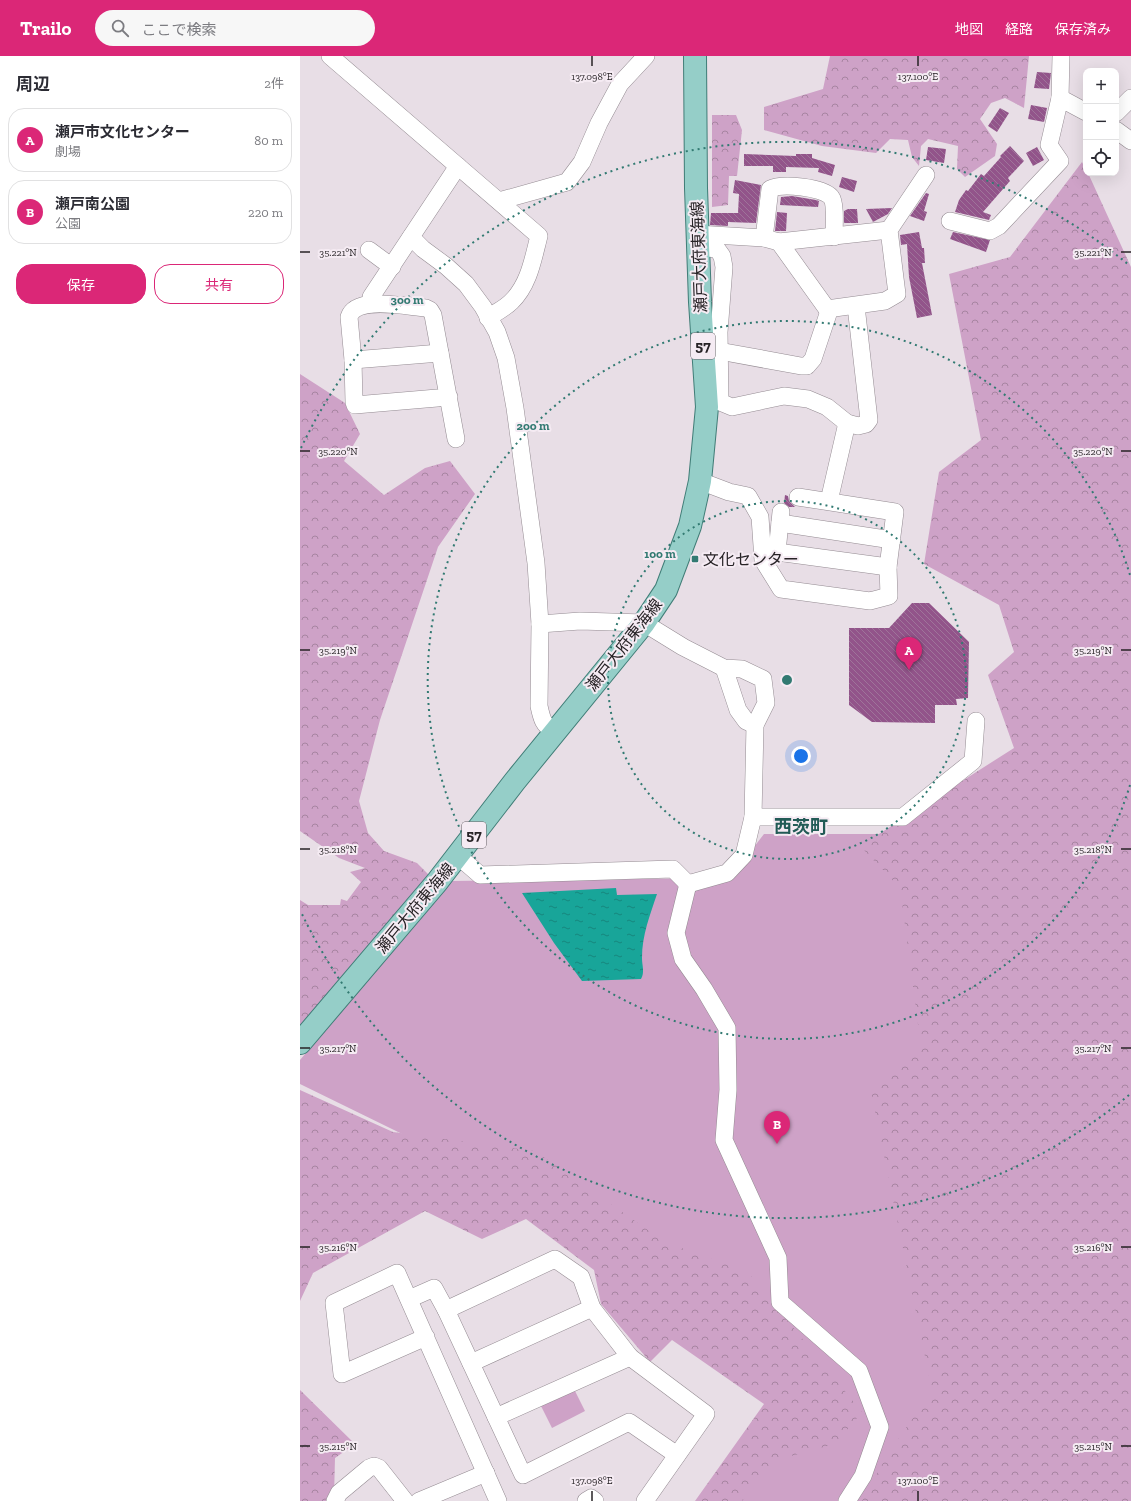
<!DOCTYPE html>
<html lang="ja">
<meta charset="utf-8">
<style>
:root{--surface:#fff;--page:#f7f7f7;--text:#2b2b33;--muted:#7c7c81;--line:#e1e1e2;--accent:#db2777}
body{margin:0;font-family:"Zilla Slab","Noto Sans JP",serif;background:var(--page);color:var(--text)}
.controls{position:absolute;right:12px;top:12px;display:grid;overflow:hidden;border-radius:8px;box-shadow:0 4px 16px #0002}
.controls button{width:36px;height:36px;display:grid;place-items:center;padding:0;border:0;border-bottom:1px solid var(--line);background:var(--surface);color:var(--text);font:20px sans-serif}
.you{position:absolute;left:501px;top:700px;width:14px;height:14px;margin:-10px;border:3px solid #fff;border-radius:50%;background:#1a73e8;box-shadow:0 0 0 6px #1a73e833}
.badge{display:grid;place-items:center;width:26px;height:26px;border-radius:50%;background:var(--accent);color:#fff;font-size:13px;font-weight:700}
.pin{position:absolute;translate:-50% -33px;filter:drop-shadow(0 1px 2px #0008)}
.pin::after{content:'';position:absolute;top:21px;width:14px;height:12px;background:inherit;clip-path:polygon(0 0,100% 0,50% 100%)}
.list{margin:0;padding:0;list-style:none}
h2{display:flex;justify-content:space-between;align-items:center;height:52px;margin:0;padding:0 16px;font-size:17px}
h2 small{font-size:13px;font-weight:400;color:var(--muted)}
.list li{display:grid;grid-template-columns:26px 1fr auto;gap:12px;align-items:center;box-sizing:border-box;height:64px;margin:0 8px 8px;padding:0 8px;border:1px solid var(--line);border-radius:16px}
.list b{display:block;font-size:15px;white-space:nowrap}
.list p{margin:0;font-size:13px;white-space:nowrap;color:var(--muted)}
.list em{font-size:13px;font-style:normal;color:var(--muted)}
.actions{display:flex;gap:8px;padding:12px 16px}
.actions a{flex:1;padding:9px 0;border:1px solid var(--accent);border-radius:16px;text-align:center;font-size:14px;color:var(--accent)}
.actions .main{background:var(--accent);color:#fff}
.icon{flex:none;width:22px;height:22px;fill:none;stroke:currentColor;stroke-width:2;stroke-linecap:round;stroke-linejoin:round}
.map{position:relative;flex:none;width:831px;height:1445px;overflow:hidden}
header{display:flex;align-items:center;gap:24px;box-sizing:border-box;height:56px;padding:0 20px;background:var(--accent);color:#fff}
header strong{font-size:19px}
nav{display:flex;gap:22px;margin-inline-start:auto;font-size:14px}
.search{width:280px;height:36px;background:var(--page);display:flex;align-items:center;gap:10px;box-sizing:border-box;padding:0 14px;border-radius:22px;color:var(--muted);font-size:15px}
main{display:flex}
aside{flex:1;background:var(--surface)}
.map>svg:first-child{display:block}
.green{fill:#cea2c7}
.forest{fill:url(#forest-crowns)}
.water{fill:url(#water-ripples)}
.building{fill:url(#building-back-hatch)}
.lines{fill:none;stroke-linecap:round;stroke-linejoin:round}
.minor-casing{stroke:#948b92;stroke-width:18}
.major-casing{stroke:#407d77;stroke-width:24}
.minor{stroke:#fff;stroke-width:17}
.major{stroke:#95cec8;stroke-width:22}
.ticks{fill:none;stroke:#272326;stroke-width:1.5}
.ring{fill:none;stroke:#327a72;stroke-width:2;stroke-dasharray:2 4}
.poi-dot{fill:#327a72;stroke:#f5ebf3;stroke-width:1.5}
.labels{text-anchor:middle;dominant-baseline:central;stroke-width:4;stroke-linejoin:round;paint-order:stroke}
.shield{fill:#f5ebf3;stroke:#655f64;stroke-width:1}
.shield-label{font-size:15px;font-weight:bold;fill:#272326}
.street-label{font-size:16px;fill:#272326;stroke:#f5ebf3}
.poi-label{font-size:16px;fill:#272326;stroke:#f5ebf3;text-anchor:start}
.quarter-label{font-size:18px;font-weight:bold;fill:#225b56;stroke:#f5ebf3}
.ticks-label{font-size:10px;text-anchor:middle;fill:#272326;stroke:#f5ebf3;stroke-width:4;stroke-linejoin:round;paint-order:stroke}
.centre{fill:#327a72;stroke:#f5ebf3;stroke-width:2}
.ring-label{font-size:12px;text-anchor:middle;font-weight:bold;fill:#327a72;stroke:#f5ebf3;stroke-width:4;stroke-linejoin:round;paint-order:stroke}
</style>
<header>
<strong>Trailo</strong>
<div class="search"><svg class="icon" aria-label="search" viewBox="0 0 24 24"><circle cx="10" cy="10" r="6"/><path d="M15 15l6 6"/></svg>ここで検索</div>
<nav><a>地図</a><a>経路</a><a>保存済み</a></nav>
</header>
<main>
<aside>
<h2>周辺<small>2件</small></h2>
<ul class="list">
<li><span class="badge">A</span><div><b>瀬戸市文化センター</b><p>劇場</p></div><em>80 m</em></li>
<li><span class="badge">B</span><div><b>瀬戸南公園</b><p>公園</p></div><em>220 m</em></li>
</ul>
<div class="actions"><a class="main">保存</a><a>共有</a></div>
</aside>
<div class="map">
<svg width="831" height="1445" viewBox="0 0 831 1445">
<defs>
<pattern id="forest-crowns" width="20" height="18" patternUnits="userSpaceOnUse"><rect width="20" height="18" fill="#cea2c7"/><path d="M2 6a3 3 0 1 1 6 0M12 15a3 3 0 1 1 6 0" fill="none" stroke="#a784a1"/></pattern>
<pattern id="water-ripples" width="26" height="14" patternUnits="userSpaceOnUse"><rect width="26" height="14" fill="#18a599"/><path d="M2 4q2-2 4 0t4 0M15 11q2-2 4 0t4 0" fill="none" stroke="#16867d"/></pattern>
<pattern id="building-back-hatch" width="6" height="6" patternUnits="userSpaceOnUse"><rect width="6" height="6" fill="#92548a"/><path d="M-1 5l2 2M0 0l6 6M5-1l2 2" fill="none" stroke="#9f749a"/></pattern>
</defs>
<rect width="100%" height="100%" fill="#e8dee6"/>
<!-- green -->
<g class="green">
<polygon points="464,778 610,778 831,1445 414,1445 481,1348 247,1149 0,1028 0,1004 151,825 430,822"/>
<polygon points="273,1331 285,1355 252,1372 240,1348"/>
</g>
<!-- forest -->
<g class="forest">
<polygon points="530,0 729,0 724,52 705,42 691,47 680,63 697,88 695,100 665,121 657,113 658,90 628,83 621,90 619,110 612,101 608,84 590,83 576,97 522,90 464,74 464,51 523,33"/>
<polygon points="412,59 436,59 442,74 437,120 429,120 428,149 412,151"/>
<polygon points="782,106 786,114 786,117 788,117 831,211 831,1445 562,1445 589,1396 632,1335 570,1031 621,991 600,832 560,790 714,692 688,619 714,596 699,549 624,508 639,416 681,384 649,218 710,201"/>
<polygon points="0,318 45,347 60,378 44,405 84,439 125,412 150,405 175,438 138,491 80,664 59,745 68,777 84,795 117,807 129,819 121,832 70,888 0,974 0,844 8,849 40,849 41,843 47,845 61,826 50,816 65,812 39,802 0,775"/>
<polygon points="0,1034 93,1076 235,1095 365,1186 448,1216 562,1356 535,1388 473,1405 442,1445 395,1445 464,1348 372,1284 350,1306 301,1248 294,1214 226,1163 182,1183 125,1155 13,1217 0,1245"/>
<polygon points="0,1334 55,1388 35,1402 34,1441 37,1445 0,1445"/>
</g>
<!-- water -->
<path class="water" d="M316,832L317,839L357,838C350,859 342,879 342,902C342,910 345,916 341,923L282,925L254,887L222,837Z"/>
<!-- building -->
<g class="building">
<polygon points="737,16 751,17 749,33 734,32"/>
<polygon points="731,49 747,52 744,66 728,63"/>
<polygon points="700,52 709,57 697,76 688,70"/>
<polygon points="710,90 724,105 708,122 710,125 683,156 691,159 689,164 655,156 659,144 666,134 668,135 681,118 684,120 701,101 700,100"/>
<polygon points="628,91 646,93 644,107 626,104"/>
<polygon points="737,91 744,104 733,110 726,97"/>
<polygon points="444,98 496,100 496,98 512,98 512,102 535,109 532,120 518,116 519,112 486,111 486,116 473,116 473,110 444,110"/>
<polygon points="542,121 557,125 554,136 539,131"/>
<polygon points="435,124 461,129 456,167 428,166 428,170 410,169 411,157 438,157 439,138 433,137"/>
<polygon points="626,137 629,138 624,155 627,156 624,165 610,160"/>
<polygon points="492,140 516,144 519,145 518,151 480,149 481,141"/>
<polygon points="592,152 588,158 573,166 566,153"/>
<polygon points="548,153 557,153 558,167 544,167 544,155"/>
<polygon points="477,156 487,157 486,175 475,175"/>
<polygon points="619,176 622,192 624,192 625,207 622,207 632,259 617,262 609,221 607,188 601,189 600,179"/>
<polygon points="653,176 690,184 686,196 650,183"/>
<polygon points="485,439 488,440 489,445 495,451 489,451 484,447"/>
<polygon points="612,547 629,547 669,586 668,642 656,643 657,649 635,649 635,667 572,666 549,649 549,572 589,572"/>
</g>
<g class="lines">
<!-- minor casing -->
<g class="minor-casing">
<g id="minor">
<path d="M30,0L239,180C233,203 229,229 211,246C205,252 195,257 188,262"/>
<polyline points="760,42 761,0"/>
<polyline points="816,57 831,42"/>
<polyline points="816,74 831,85"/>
<polyline points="199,145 267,126 282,106 299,67 320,28 346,0"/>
<polyline points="650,165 690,175 699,170 760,105 749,89 760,42 786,56"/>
<polyline points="397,178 464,182 479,186 589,174"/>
<path d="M111,181L123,193L146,210L166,228L183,251L197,276L206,302L215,352L236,507L240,568L239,650C242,664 243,668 254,676"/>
<path d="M464,182L470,133C482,127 522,131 531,141C536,147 534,172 534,181"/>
<polyline points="398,191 417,193 422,200 424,211 419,276 420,346 432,351 484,340 508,343 527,351 547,367 558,370 566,368 569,364 556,250"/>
<polyline points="69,194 92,211"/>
<polyline points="71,248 71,241 158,110"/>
<polyline points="527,253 585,245 597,238 589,174 626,119"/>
<polyline points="419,295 501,310 507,310 513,303 528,258 527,253 479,186"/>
<polyline points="53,304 140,297"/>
<path d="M149,341L55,349L54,346L53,304L49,261C56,239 108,251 126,252L130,254L133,259L156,383"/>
<polyline points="400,425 429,436 448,440 460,461 463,504 481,533 570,545 589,540 588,511 595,456 498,441"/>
<polyline points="529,445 547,367"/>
<polyline points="481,456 477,496 588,511"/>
<polyline points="480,467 592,484"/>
<polyline points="240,568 280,565 344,567 383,591 424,612 442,613 463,623 466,647 455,669 453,761 603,761 673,705 676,665"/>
<polyline points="424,612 438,654 446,665 455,669"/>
<polyline points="158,800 180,819 373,813 388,828"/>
<polyline points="388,828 376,877 383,903 404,933 427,972 428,1034 424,1084 478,1202 480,1246 559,1315 580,1371 563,1420 547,1445"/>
<polyline points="388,828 427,817 444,799 453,761"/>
<polyline points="109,1243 134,1232 146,1254 223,1419 329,1366 377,1399"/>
<polyline points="146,1254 255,1203 281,1221 292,1252 330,1301 406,1358 345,1445"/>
<path d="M126,1281L42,1318L34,1247L97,1217C131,1293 165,1369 198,1445"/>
<polyline points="171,1307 292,1252"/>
<polyline points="196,1361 330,1301"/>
<polyline points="35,1445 39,1437 69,1412 74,1410 79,1412 105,1445"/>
<polyline points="119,1445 186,1417"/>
<polyline points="286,1445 291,1442 295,1445"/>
</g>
</g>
<!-- major casing -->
<g class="major-casing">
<polyline id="major" points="0,987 137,826 215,725 344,567 366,534 390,470 400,425 407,351 400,246 396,132 395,0"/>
</g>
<!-- minor -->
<use href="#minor" class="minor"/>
<!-- major -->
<use href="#major" class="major"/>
</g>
<!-- ticks -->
<path class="ticks" d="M292,0V10M618,0V10M0,196H10M821,196H831M0,395H10M821,395H831M0,594H10M821,594H831M0,793H10M821,793H831M0,992H10M821,992H831M0,1191H10M821,1191H831M0,1390H10M821,1390H831M292,1435V1445M618,1435V1445"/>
<!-- distance rings -->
<g class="ring">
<circle cx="487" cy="624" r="179"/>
<path d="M830 729A359 359 0 1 1 830 519"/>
<path d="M829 1039A538 538 0 0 1 1 856M1 392A538 538 0 0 1 829 209"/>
</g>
<!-- markers -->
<rect class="poi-dot" x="391" y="499" width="8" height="8" rx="2"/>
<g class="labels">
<!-- shield labels -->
<g class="shield">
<rect x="391" y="277" width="24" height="26" rx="3"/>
<rect x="162" y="766" width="24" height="26" rx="3"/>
</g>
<g class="shield-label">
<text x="403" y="290">57</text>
<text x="174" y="779">57</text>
</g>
<!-- street labels -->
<g class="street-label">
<text transform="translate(399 201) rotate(-92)">瀬戸大府東海線</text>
<text transform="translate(324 589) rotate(-52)">瀬戸大府東海線</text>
<text transform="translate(115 852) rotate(-50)">瀬戸大府東海線</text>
</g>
<!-- poi labels -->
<g class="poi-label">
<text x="403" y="503">文化センター</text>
</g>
<!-- quarter labels -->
<g class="quarter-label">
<text x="501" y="771">西茨町</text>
</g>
</g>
<g class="ticks-label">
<text x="292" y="24">137.098°E</text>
<text x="618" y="24">137.100°E</text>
<text x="38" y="200">35.221°N</text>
<text x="793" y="200">35.221°N</text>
<text x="38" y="399">35.220°N</text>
<text x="793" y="399">35.220°N</text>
<text x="38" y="598">35.219°N</text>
<text x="793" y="598">35.219°N</text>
<text x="38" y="797">35.218°N</text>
<text x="793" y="797">35.218°N</text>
<text x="38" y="996">35.217°N</text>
<text x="793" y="996">35.217°N</text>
<text x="38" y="1195">35.216°N</text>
<text x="793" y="1195">35.216°N</text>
<text x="38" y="1394">35.215°N</text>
<text x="793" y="1394">35.215°N</text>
<text x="292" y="1428">137.098°E</text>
<text x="618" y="1428">137.100°E</text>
</g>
<circle cx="487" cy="624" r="6" class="centre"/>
<g class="ring-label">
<text x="107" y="248">300 m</text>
<text x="233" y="374">200 m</text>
<text x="360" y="502">100 m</text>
</g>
</svg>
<div class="controls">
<button>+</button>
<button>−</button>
<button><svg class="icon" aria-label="locate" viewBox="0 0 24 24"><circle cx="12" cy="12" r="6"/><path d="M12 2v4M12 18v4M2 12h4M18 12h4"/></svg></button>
</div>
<div class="you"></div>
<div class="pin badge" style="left:609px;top:614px">A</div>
<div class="pin badge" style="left:477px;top:1088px">B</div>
</div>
</main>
